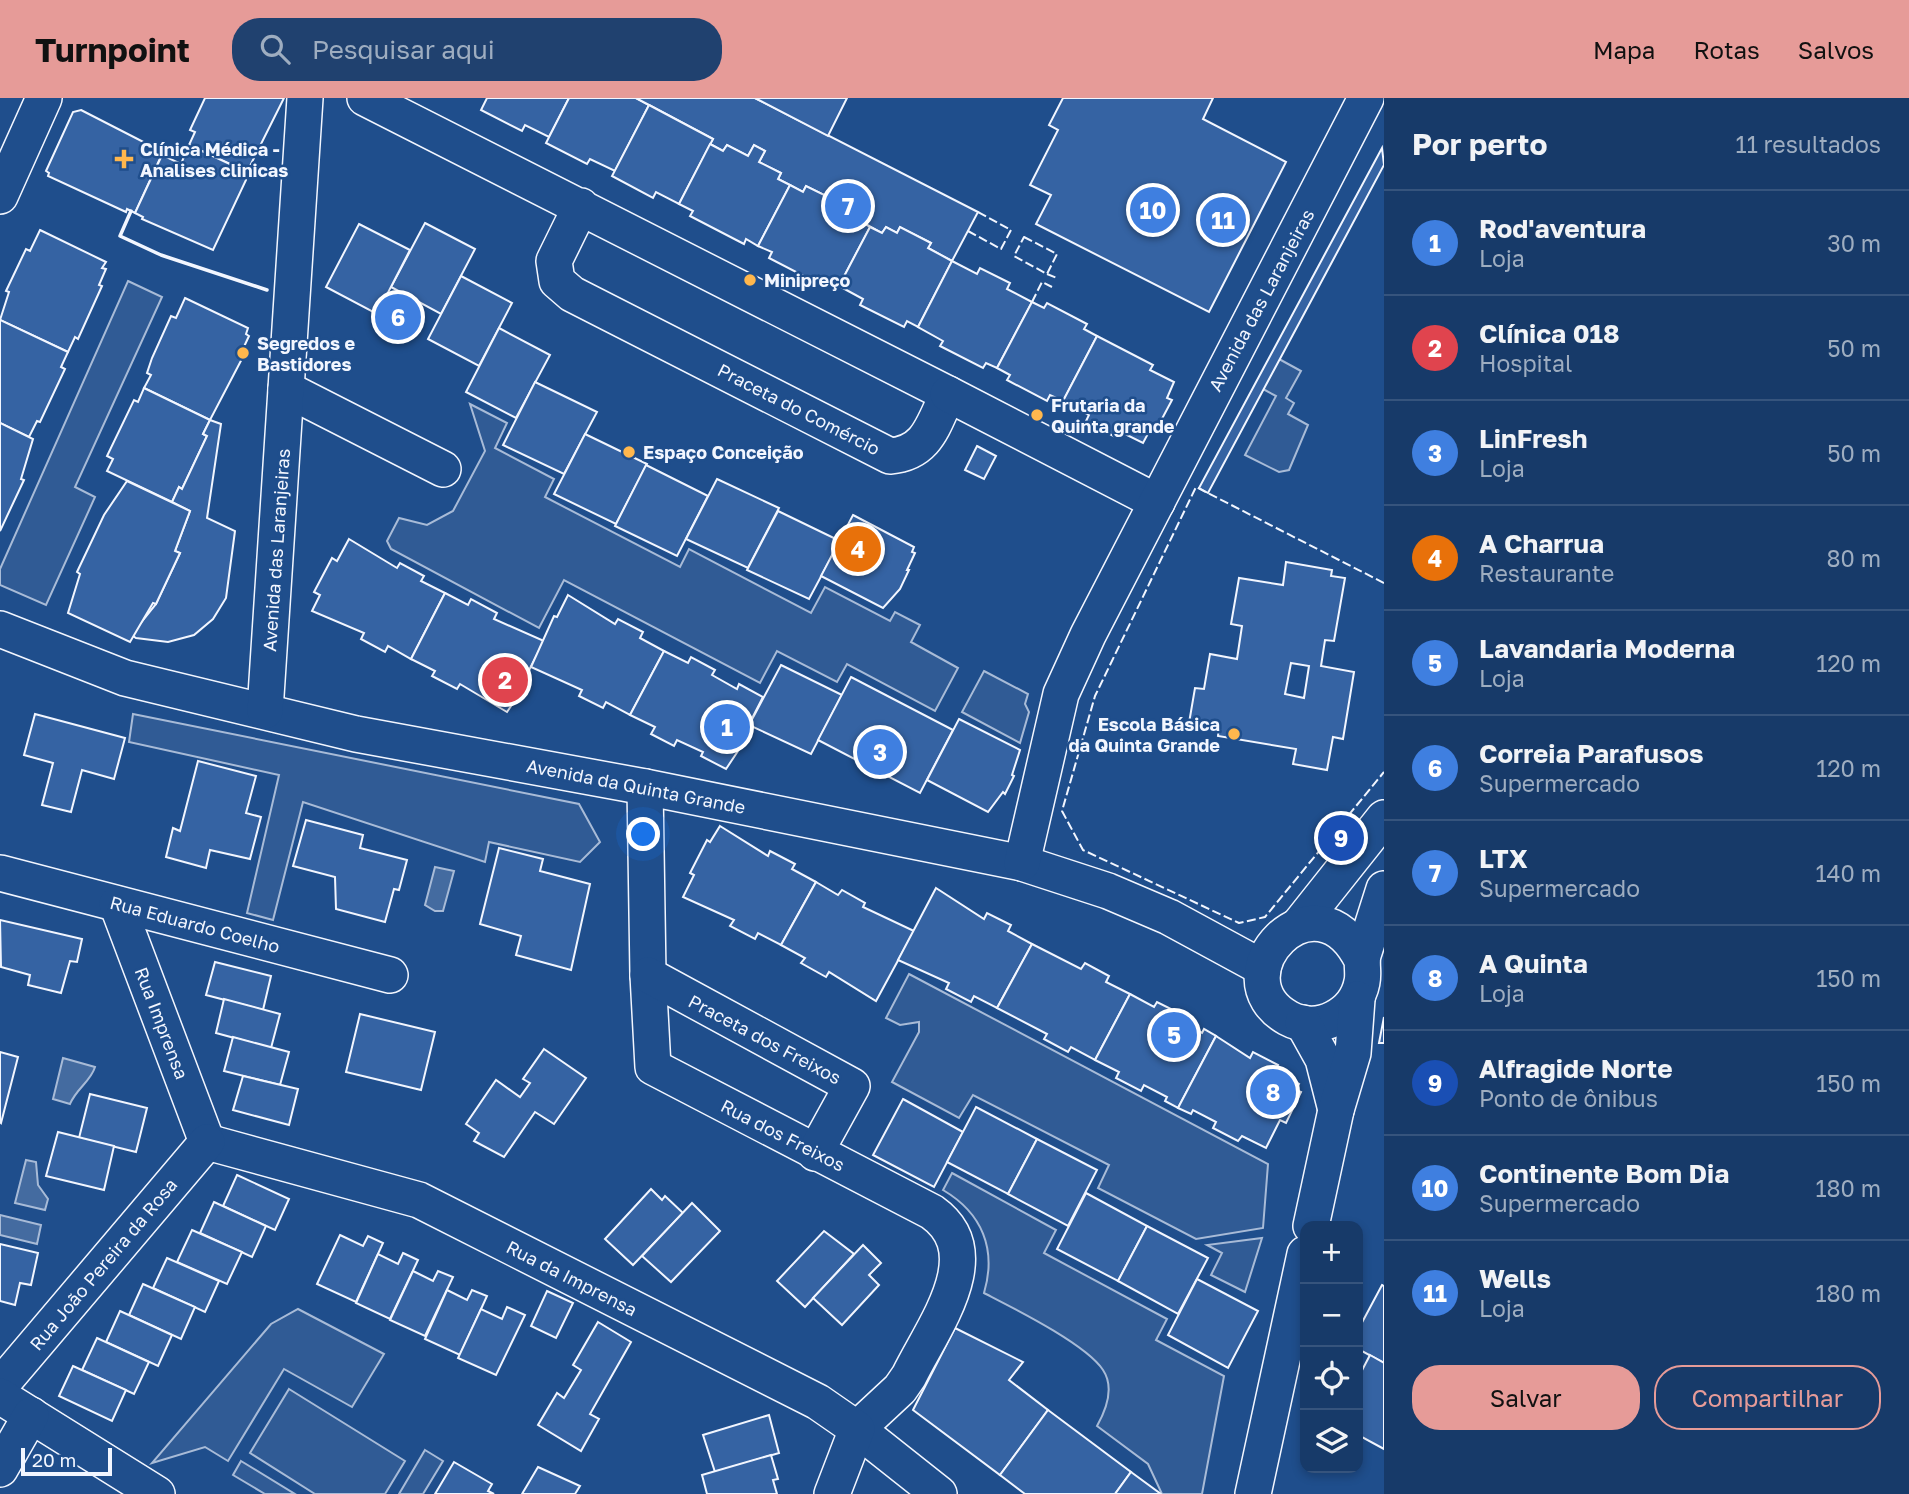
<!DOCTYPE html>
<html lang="pt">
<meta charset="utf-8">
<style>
:root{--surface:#173a69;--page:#20416f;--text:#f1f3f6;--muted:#9eadc0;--line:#36547d;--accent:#e69b98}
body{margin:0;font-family:"Golos Text",sans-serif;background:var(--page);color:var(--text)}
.controls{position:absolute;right:21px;bottom:21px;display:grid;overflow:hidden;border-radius:14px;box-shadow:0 4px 10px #0003}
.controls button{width:63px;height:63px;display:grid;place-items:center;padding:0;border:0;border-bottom:2px solid var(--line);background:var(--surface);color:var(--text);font:35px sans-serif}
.scale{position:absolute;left:21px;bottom:18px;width:91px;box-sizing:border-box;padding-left:7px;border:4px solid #f2f6ff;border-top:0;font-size:19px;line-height:24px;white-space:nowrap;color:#f2f6ff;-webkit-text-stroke:5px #1f4e8c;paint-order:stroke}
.you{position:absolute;left:644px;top:737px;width:24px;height:24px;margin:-18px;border:5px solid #fff;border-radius:50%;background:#1a73e8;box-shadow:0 0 0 10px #1a73e833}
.badge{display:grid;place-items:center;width:46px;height:46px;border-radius:50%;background:var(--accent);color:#fff;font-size:23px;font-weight:700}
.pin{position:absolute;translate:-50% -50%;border:4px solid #fff;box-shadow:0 2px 7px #0006}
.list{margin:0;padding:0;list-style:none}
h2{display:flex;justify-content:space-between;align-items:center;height:91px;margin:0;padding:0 28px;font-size:30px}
h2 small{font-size:23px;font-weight:400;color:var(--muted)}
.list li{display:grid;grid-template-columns:46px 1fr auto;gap:21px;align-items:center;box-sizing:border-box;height:105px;padding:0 28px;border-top:2px solid var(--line)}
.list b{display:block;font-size:26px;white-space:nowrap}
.list p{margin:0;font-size:23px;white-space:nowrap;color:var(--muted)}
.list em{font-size:23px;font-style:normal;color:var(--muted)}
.actions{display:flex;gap:14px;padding:21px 28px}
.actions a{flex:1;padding:16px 0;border:2px solid var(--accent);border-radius:28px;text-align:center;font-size:24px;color:var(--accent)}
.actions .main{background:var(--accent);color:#111}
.icon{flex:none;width:38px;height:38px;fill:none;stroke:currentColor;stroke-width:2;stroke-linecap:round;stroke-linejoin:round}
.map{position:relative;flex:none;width:1384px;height:1396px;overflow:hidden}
header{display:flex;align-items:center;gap:42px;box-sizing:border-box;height:98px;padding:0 35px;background:var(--accent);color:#111}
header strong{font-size:33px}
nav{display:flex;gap:38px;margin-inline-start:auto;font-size:24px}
.search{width:490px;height:63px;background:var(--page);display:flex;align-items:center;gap:18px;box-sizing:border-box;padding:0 24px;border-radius:28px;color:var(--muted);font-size:26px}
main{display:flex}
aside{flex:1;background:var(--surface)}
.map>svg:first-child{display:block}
.green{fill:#305b95;stroke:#a8bbd7;stroke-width:2}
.water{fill:#446ba0;stroke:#a8bbd7;stroke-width:2}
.building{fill:#3563a3;stroke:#f2f6ff;stroke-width:2;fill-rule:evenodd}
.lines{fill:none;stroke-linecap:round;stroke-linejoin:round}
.minor-casing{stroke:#f2f6ff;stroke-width:38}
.minor{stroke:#1f4e8c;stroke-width:35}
.fence{stroke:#f2f6ff;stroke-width:2;stroke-dasharray:9 3.5;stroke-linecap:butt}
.wall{stroke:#f2f6ff;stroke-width:3.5}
.poi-dot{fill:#ffb74d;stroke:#1f4e8c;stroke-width:2.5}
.labels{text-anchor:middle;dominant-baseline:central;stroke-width:5;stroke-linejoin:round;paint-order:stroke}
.poi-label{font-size:18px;font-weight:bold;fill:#f2f6ff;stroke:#1f4e8c;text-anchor:start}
.street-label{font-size:18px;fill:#f2f6ff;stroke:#1f4e8c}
</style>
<header>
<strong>Turnpoint</strong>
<div class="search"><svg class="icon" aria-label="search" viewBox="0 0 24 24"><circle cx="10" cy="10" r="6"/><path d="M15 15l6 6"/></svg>Pesquisar aqui</div>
<nav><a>Mapa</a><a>Rotas</a><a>Salvos</a></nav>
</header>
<main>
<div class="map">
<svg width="1384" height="1396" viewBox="0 0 1384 1396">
<rect width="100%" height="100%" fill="#1f4e8c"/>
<!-- green -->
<g class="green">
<polygon points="128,183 162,199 75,389 95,399 46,507 0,487 0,471"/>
<polygon points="1279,261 1301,273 1286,300 1294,305 1288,316 1308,327 1289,372 1279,374 1245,357 1276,298 1263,291"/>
<polygon points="470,306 507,325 495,350 554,381 545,399 680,469 689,451 811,515 825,489 890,523 895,514 920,527 911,544 958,570 935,613 847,566 837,584 777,553 760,585 564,482 539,530 391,451 387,443 399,420 427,427 453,413 485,353"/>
<polygon points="984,573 1028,596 1025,606 1029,614 1020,645 962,614"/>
<polygon points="133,616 579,706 600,744 580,764 489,744 485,764 303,704 273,822 247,815 279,677 129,644"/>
<polygon points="909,876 1268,1066 1263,1130 1196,1141 1098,1090 1109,1067 973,997 959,1020 892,984 919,934 919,924 900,927 886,920"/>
<path d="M952,1075L1056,1132L1044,1155L1167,1221L1156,1242L1224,1278L1202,1396H1162L1148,1366L1097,1328C1106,1312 1115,1290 1103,1272C1086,1246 1013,1210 984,1195C997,1151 982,1115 943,1092Z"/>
<polygon points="1262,1140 1245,1194 1211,1177 1222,1155 1207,1147"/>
<polygon points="298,1211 384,1256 352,1309 284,1271 228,1363 205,1349 152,1365 271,1226"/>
<polygon points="289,1291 405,1363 385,1396 315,1396 250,1355"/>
<polygon points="425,1352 443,1363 423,1396 399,1396"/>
<polygon points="241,1363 295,1396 265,1396 233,1377"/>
</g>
<!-- water -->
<g class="water">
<polygon points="435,769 454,773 443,813 435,813 425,807"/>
<path d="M63,960L95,969C91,983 76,991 70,1006L53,1001Z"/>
<polygon points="26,1062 36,1064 38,1087 48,1101 45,1112 15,1105"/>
<polygon points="0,1117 41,1127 37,1146 0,1137"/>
</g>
<!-- building -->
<g class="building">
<polygon points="205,0 284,0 247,74 189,47 195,34 190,32"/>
<polygon points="487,0 569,0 549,39 525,27 522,33 481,12"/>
<polygon points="569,0 636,0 649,7 615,73 590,61 587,66 546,45"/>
<polygon points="636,0 755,0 978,114 952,163 928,150 931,145 900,129 897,135 886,129 882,135 857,121 860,116 838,104 844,94 833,88 828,99 806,88 803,94 778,81 781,75 759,64 765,53 754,47 748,58 727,47 723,53 710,46 713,41"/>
<polygon points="755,0 847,0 828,38"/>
<polygon points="1063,0 1213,0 1203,21 1286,64 1209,214 1036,126 1051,97 1030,87 1058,32 1049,27"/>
<polygon points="649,7 713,41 679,106 656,94 653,100 612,78"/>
<polygon points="81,12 163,54 135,115 127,111 126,114 48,78 49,75 46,73 73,14"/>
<polygon points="710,46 723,53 727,47 748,58 754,47 765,53 759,64 781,75 778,81 790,87 758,148 746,141 744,146 690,118 693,113 679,106"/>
<polygon points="189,47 247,74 246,82 213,152 142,121 143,119 135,115 162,57 181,66"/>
<polygon points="1382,50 1384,67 1208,395 1199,390"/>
<polygon points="790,87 803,94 806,88 828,99 833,88 844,94 838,104 860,116 857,121 870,129 839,188 826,182 823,188 769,160 772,154 758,148"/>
<polygon points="425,125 475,151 441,216 391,189"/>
<polygon points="359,126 410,152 377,216 326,189"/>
<polygon points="870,129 882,135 886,129 897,135 900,129 931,145 928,150 952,163 918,229 907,223 904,229 860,207 863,201 839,188"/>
<polygon points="40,132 106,164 102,170 106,171 99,187 102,188 78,241 75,239 68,254 0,222 9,194 6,193 26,151 30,153"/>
<polygon points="952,163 977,176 980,170 1010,185 1007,191 1032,204 997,270 986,265 983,270 940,248 943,243 918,229"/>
<polygon points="461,178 512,205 479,268 428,241"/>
<polygon points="185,200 248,230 246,236 249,238 242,253 245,255 210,322 144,290 151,277 147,275 152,260 171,218 176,220"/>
<polygon points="1032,204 1044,210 1047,205 1087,226 1084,231 1097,238 1063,303 1050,297 1047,303 1007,282 1010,277 997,270"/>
<polygon points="0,222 68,254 61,269 65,271 40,324 37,323 29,339 0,325"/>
<polygon points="499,230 550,257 516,320 466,294"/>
<polygon points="1097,238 1153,267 1150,272 1174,284 1167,300 1172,302 1156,332 1151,330 1143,345 1119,333 1115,339 1086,323 1089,317 1063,303"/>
<polygon points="535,284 597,314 564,376 503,347"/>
<polygon points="144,290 210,322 203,336 207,338 182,391 179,389 172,404 107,373 113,361 107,358 134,302 138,304"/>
<polygon points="210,322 221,326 207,420 235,433 226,500 213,521 194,537 168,544 136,540 133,538 135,532 156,506 180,455 175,453 190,413 172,404 179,389 182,391 207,338 203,336"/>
<polygon points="0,325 33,341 21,381 24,382 0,433"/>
<polygon points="585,336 647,366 616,426 554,396"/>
<polygon points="977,348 996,358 984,381 965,372"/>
<polygon points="646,367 708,398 677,458 615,428"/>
<polygon points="717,381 779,410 748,470 686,441"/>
<polygon points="127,383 190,413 175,453 180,455 156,506 153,505 130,544 68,515 80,476 77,474 104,417"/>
<polygon points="778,413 840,443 809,501 747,472"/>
<polygon points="853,417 914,449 912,454 915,455 907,472 909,472 900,491 883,510 821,478"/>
<polygon points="349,441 397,470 400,465 424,478 421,483 445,495 411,561 388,548 385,554 361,541 364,535 312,513 320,497 314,494 332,460 337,463"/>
<path d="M1286,464L1332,472L1331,478L1345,480L1334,543L1325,542L1321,568L1354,574L1343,641L1333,639L1327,672L1293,666L1296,651L1218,638L1219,629L1189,625L1195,590L1204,591L1210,556L1237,561L1242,528L1231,526L1239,480L1283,487ZM1291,565L1309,568L1304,600L1285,596Z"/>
<polygon points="445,495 468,507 471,501 497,515 494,521 544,543 523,584 526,586 507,614 460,586 457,591 432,578 435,573 411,561"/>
<polygon points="568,497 615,526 618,521 643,534 640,540 664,553 630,617 606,604 603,610 579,598 582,592 531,569 554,518 557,519"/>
<polygon points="664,553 688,565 691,559 715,572 712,577 737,591 739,586 763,599 741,642 744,644 726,671 701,658 703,654 677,642 674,648 651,636 655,629 630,617"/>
<polygon points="781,567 842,597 811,656 749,627"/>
<polygon points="851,579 953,632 920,695 818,642"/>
<polygon points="35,616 125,640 114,681 82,672 71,714 42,707 53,665 24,657"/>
<polygon points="959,621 1020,652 1012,677 1014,678 1005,696 1003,694 988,714 927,682"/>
<polygon points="198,663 256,678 246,715 261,719 250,761 210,752 206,770 166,759 173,730 180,733"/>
<polygon points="306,722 363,737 360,750 407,762 399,792 394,791 385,824 336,811 335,779 293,768"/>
<polygon points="720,728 768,758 770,753 795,766 792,771 816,784 781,847 758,835 755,841 730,828 734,822 683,799 694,777 690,775 707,742 710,744"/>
<polygon points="499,750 543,761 540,773 590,786 571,872 516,857 521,838 480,826"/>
<polygon points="816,784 838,797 842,792 865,805 863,809 914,833 876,903 829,874 826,879 801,865 805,860 781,847"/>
<polygon points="936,790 984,821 987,815 1011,827 1008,833 1032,846 997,910 974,898 971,904 946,891 949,885 898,862"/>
<polygon points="0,822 82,841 77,864 70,863 61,895 28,887 30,877 1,869"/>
<polygon points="1032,846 1081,871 1085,865 1109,878 1106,884 1130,896 1095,962 1071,949 1068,954 1044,941 1047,936 997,910"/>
<polygon points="215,864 271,878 263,912 206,897"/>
<polygon points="1130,896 1154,909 1157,904 1181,916 1178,922 1202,935 1204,931 1216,938 1178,1010 1165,1003 1167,999 1144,987 1141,993 1116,980 1119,974 1095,962"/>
<polygon points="224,901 280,916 271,950 216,935"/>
<polygon points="360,916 435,934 421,992 346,974"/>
<polygon points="1384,919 1384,945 1379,945"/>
<polygon points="1216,938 1250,960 1253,954 1278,967 1275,973 1299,986 1296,992 1301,994 1286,1025 1280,1022 1266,1050 1242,1038 1238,1043 1213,1030 1216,1024 1193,1012 1191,1016 1178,1010"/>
<polygon points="233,939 289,954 280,987 224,973"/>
<polygon points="544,951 586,980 554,1026 535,1014 504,1059 474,1043 479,1035 466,1026 496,982 520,999 530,985 523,981"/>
<polygon points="0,954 18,959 1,1025 0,1024"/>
<polygon points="243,978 298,991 289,1027 233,1012"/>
<polygon points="90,996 147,1010 136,1054 79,1040"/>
<polygon points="903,1001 963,1034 934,1089 873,1057"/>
<polygon points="976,1009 1037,1041 1008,1096 947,1064"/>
<polygon points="58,1034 114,1048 104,1092 46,1078"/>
<polygon points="1037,1041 1097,1072 1068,1128 1008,1096"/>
<polygon points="237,1077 289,1101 275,1132 223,1108"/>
<polygon points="651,1091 662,1102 665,1098 683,1115 633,1167 605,1141"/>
<polygon points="1086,1095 1147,1128 1118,1183 1057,1151"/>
<polygon points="214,1104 266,1128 252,1159 200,1135"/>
<polygon points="692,1105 720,1133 671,1184 642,1158"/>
<polygon points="1147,1128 1208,1160 1178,1216 1118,1183"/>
<polygon points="192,1132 242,1154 227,1186 177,1164"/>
<polygon points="824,1133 854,1156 805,1209 777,1183"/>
<polygon points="340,1137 363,1148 368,1138 383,1145 356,1204 317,1186"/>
<polygon points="0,1146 38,1155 31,1187 20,1185 15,1207 0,1203"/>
<polygon points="863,1147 881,1165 869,1177 879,1187 842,1227 813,1200"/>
<polygon points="403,1155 418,1162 390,1221 356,1205 378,1156 398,1166"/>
<polygon points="167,1160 219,1183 205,1214 153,1190"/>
<polygon points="413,1173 433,1183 438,1173 453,1179 425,1238 390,1222"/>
<polygon points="1197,1181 1258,1213 1228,1270 1168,1237"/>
<polygon points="143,1186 195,1209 181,1241 129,1217"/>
<polygon points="1382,1187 1384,1188 1384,1265 1358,1251 1358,1232"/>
<polygon points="447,1192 467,1202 472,1192 487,1198 460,1257 425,1241"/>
<polygon points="547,1193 573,1205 556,1240 531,1228"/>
<polygon points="507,1209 525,1217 496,1277 458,1260 481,1211 502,1221"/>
<polygon points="120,1213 172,1237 158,1268 106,1244"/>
<polygon points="598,1224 631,1244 590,1316 599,1321 581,1353 538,1327 557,1295 564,1300 581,1272 573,1267"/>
<polygon points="955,1230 1023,1264 1009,1282 1048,1312 1000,1377 913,1312"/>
<polygon points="97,1240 149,1264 134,1296 82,1272"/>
<polygon points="1370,1257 1384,1265 1384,1351 1358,1337 1358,1280"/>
<polygon points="73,1268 126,1292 112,1323 59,1298"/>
<polygon points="1048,1312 1131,1374 1115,1396 1025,1396 1000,1377"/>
<polygon points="769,1317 779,1355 715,1374 703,1337"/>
<polygon points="771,1357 778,1381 773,1382 777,1396 707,1396 702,1377"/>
<polygon points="454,1364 492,1386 488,1393 494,1396 435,1396"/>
<polygon points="538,1369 580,1388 575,1396 522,1396"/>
<polygon points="1131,1374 1161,1396 1115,1396"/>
</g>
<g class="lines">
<!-- minor casing -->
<g class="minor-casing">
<g id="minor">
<path d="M365,0L948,296C933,326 928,355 890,358L572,196L557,183L554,163L581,108"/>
<polyline points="0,98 44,0"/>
<polyline points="286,291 443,371"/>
<polyline points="948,296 1157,404"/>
<polyline points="0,531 125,580 356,636 645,689 1022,765 1108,793 1169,819 1263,870"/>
<polyline points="265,613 305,0"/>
<path d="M645,689L648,877L653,969L932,1114C991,1156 932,1230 909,1278L900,1291L857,1331L939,1396"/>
<polyline points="1022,765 1061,596 1088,537 1366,0"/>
<polyline points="0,775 390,877"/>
<polyline points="117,806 207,1044"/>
<polyline points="1299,827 1384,720"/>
<path d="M1362,862C1315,768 1215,879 1288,920C1319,937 1356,916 1362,884C1364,875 1361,866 1363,857C1370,835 1377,813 1384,791"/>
<polyline points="648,877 852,988 815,1055"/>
<polyline points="1303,925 1323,961 1336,1012"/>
<polyline points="207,1044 419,1102 818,1304 857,1331 832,1396"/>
<polyline points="1311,1128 1336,1012 1353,955 1357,901"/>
<polyline points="0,1288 207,1044"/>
<polyline points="0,1298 157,1396"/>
<polyline points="0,1371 31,1317"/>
<polyline points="1253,1396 1305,1156"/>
</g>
</g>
<!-- minor -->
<use href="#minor" class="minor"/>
<!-- fence -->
<g class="fence">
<polyline points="968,133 1001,151 1011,132 978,114"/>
<polygon points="1024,139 1057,156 1047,176 1014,158"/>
<polyline points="1047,176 1057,180"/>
<polyline points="1032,204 1042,184 1052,189"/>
<polyline points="1384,485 1196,389 1095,598 1062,713 1083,752 1239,825 1265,819 1384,674"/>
</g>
<!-- wall -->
<polyline class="wall" points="131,113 120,138 161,157 267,192"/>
</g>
<!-- markers -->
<g class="poi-dot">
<path d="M120.5 50.5h7v7h7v7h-7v7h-7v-7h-7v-7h7z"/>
<circle cx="750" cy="182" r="7"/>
<circle cx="243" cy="255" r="7"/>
<circle cx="1037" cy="317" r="7"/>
<circle cx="629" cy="354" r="7"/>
<circle cx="1234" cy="636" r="7"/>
</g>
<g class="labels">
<!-- poi labels -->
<g class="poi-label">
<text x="140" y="51">Clínica Médica -<tspan x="140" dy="21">Analises clinicas</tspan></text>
<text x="764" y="182">Minipreço</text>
<text x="257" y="245">Segredos e<tspan x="257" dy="21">Bastidores</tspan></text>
<text x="1051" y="307">Frutaria da<tspan x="1051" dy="21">Quinta grande</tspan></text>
<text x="643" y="354">Espaço Conceição</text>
<text x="1220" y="626" text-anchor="end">Escola Básica<tspan x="1220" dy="21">da Quinta Grande</tspan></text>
</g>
<!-- street labels -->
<g class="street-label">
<text transform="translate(1261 202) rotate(-62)">Avenida das Laranjeiras</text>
<text transform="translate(799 311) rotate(27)">Praceta do Comércio</text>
<text transform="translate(276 452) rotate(-86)">Avenida das Laranjeiras</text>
<text transform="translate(636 688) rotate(11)">Avenida da Quinta Grande</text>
<text transform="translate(195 826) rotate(15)">Rua Eduardo Coelho</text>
<text transform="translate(162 925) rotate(69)">Rua Imprensa</text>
<text transform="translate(765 941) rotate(28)">Praceta dos Freixos</text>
<text transform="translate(783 1037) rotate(27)">Rua dos Freixos</text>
<text transform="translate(103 1166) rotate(-50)">Rua João Pereira da Rosa</text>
<text transform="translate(572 1180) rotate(27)">Rua da Imprensa</text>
</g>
</g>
</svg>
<div class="controls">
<button>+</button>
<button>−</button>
<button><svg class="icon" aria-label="locate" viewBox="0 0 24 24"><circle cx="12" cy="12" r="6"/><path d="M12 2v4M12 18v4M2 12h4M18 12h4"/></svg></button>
<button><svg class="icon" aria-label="layers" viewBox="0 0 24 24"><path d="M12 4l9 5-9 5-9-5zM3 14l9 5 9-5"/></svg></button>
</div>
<div class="scale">20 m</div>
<div class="you"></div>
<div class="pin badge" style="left:727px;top:629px;background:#3f7fe0">1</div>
<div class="pin badge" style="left:505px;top:582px;background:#e0444e">2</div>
<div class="pin badge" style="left:880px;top:654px;background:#3f7fe0">3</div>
<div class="pin badge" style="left:858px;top:451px;background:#e8710a">4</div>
<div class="pin badge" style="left:1174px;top:937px;background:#3f7fe0">5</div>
<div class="pin badge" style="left:398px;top:219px;background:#3f7fe0">6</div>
<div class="pin badge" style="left:848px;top:108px;background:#3f7fe0">7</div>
<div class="pin badge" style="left:1273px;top:994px;background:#3f7fe0">8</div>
<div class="pin badge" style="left:1341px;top:740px;background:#1a4fb4">9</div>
<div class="pin badge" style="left:1153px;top:112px;background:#3f7fe0">10</div>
<div class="pin badge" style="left:1223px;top:122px;background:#3f7fe0">11</div>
</div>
<aside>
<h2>Por perto<small>11 resultados</small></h2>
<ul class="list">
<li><span class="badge" style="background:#3f7fe0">1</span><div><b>Rod'aventura</b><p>Loja</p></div><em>30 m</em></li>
<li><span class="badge" style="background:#e0444e">2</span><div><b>Clínica 018</b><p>Hospital</p></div><em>50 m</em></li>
<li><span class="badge" style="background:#3f7fe0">3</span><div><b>LinFresh</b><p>Loja</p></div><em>50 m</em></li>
<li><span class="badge" style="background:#e8710a">4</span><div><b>A Charrua</b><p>Restaurante</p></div><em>80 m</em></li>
<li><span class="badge" style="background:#3f7fe0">5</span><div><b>Lavandaria Moderna</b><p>Loja</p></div><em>120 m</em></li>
<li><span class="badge" style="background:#3f7fe0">6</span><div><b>Correia Parafusos</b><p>Supermercado</p></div><em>120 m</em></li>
<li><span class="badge" style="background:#3f7fe0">7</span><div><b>LTX</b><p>Supermercado</p></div><em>140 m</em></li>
<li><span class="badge" style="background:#3f7fe0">8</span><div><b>A Quinta</b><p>Loja</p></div><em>150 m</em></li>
<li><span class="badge" style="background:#1a4fb4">9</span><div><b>Alfragide Norte</b><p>Ponto de ônibus</p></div><em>150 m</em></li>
<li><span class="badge" style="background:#3f7fe0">10</span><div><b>Continente Bom Dia</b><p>Supermercado</p></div><em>180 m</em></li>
<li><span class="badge" style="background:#3f7fe0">11</span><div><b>Wells</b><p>Loja</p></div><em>180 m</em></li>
</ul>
<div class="actions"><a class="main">Salvar</a><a>Compartilhar</a></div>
</aside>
</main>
